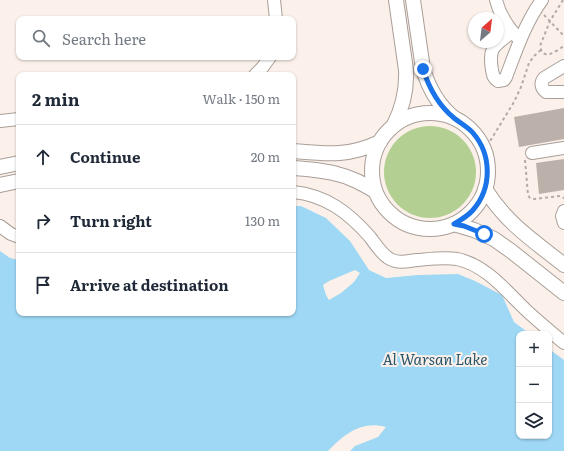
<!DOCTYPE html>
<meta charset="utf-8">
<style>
:root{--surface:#fff;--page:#f2f2f3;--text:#1f2937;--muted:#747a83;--line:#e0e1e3}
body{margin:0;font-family:Literata,serif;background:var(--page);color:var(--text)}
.controls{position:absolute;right:12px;bottom:12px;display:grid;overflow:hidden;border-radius:8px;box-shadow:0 1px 3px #0004}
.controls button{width:36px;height:36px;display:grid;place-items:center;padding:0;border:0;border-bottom:1px solid var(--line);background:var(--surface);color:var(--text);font:20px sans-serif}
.compass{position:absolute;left:468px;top:12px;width:36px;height:36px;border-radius:50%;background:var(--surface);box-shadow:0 1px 3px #0004;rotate:28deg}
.stop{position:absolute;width:12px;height:12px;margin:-9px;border:3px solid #1a73e8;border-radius:50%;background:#fff}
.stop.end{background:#1a73e8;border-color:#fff;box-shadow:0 1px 4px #0008}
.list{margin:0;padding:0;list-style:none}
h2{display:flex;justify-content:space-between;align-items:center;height:52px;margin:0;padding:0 16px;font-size:17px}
h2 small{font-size:13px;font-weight:400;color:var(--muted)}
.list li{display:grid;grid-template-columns:26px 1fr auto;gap:12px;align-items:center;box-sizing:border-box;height:64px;padding:0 16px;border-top:1px solid var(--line)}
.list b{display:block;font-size:15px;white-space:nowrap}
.list em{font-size:13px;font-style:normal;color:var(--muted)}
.icon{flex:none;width:22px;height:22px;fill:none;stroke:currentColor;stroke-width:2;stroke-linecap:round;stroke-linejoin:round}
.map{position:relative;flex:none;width:564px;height:451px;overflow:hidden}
.search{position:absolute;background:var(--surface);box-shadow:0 1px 3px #0004;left:16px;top:16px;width:280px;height:44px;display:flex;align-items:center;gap:10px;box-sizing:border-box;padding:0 14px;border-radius:8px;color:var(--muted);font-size:15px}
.panel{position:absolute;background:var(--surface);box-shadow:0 1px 3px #0004;left:16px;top:72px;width:280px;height:244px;border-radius:8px}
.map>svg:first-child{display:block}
.green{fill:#b3d092}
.water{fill:#9ed8f4;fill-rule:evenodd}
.building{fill:#bcb1aa}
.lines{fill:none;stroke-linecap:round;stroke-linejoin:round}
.minor-casing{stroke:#a99f98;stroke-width:14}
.tertiary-casing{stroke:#a99f98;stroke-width:16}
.path{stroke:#b3aba5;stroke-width:2;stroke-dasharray:3 3;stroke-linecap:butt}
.minor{stroke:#fff;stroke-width:12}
.tertiary{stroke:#fff;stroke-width:14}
.route{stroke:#1a73e8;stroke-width:5}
.labels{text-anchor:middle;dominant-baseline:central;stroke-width:4;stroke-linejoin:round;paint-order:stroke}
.water-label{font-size:15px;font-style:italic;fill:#29566a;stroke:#fcf1ea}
</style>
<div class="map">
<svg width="564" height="451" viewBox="0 0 564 451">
<rect width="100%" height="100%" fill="#fcf1ea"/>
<!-- green -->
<circle class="green" cx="430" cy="172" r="46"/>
<!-- water -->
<path class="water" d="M293,206H301L326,218L350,241L369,270L386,278L418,275L458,274L475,281L502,295L514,322L530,334H519V436H549V349L564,360V451H350L355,446L378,437L386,427C362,420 344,434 328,451H0V251L10,258L19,260V313H293ZM355,270L360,273L354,282L341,293L329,300L326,295L323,285L329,281Z"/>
<!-- building -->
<g class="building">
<polygon points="564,108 564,139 519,147 514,117"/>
<polygon points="564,159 564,190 539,194 536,163"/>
</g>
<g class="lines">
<!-- minor casing -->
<g class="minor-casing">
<g id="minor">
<polyline points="274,0 276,19"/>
<path d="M496,0C499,13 508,27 517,37"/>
<path d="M512,32C495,46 488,46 492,70C493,75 493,78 498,81L504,80L506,77C516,51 525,23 542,0"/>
<path d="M564,66L544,78C540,83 541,88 546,92H564"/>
<polyline points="255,75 262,68 270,57"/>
<polyline points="0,121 19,119"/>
<polyline points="532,153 564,148"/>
<path d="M293,192C326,195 349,213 370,237C376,245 382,255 390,259C399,264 408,261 417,260C430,259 444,257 457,259C486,265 506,291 527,311C539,322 551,332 564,343"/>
<polyline points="564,211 562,216 564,223"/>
<polyline points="0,226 11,234 19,237"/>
</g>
</g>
<!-- tertiary casing -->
<g class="tertiary-casing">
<g id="tertiary">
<path d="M413,0L423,69C429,89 438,105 454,118"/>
<circle cx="430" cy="171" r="58"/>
<path d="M394,125C403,107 407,90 406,70L396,0"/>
<path d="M293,151C327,154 347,157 380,142"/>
<polyline points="0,167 19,163"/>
<path d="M293,168C308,169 323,170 337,174C351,177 363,184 375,191"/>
<polyline points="0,185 19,181"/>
<path d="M485,189C506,223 534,241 564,265"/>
<polyline points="454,224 474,230 494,239 511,251 564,293"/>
</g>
</g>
<!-- path -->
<g class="path">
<path d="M563,0L550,21L540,46C543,62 556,51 564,46"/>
<polyline points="544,15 564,36"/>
<polyline points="486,18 489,14"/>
<polyline points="484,151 514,102 521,87 529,63 534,56 541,50"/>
<polyline points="525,160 528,195 530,198 534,199 560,196 564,198"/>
</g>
<!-- minor -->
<use href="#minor" class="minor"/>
<!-- tertiary -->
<use href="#tertiary" class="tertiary"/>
</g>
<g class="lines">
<!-- route -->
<path class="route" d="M423,69C429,88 438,105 454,118C460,123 468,127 473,133C492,155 492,188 473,210C468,216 461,220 454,224L464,226L484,234"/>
</g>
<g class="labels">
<!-- water labels -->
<g class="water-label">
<text x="435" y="358">Al Warsan Lake</text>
</g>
</g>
</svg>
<div class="controls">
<button>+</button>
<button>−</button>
<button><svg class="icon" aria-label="layers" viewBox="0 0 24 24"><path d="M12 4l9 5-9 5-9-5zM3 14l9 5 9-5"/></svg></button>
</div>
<svg class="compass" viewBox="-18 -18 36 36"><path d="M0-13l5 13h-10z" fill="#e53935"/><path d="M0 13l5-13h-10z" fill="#747a83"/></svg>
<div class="stop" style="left:484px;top:234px"></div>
<div class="stop end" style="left:423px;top:69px"></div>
<div class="search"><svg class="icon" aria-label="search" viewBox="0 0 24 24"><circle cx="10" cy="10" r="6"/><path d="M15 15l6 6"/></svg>Search here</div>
<section class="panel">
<h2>2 min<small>Walk · 150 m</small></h2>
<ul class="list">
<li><svg class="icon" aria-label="ahead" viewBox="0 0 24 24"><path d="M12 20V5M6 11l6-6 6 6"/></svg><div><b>Continue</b></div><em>20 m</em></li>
<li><svg class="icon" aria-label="right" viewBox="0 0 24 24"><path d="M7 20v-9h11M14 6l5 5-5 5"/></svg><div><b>Turn right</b></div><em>130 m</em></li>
<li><svg class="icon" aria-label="arrive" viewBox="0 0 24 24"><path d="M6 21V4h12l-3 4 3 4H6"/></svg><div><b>Arrive at destination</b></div></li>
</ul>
</section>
</div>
